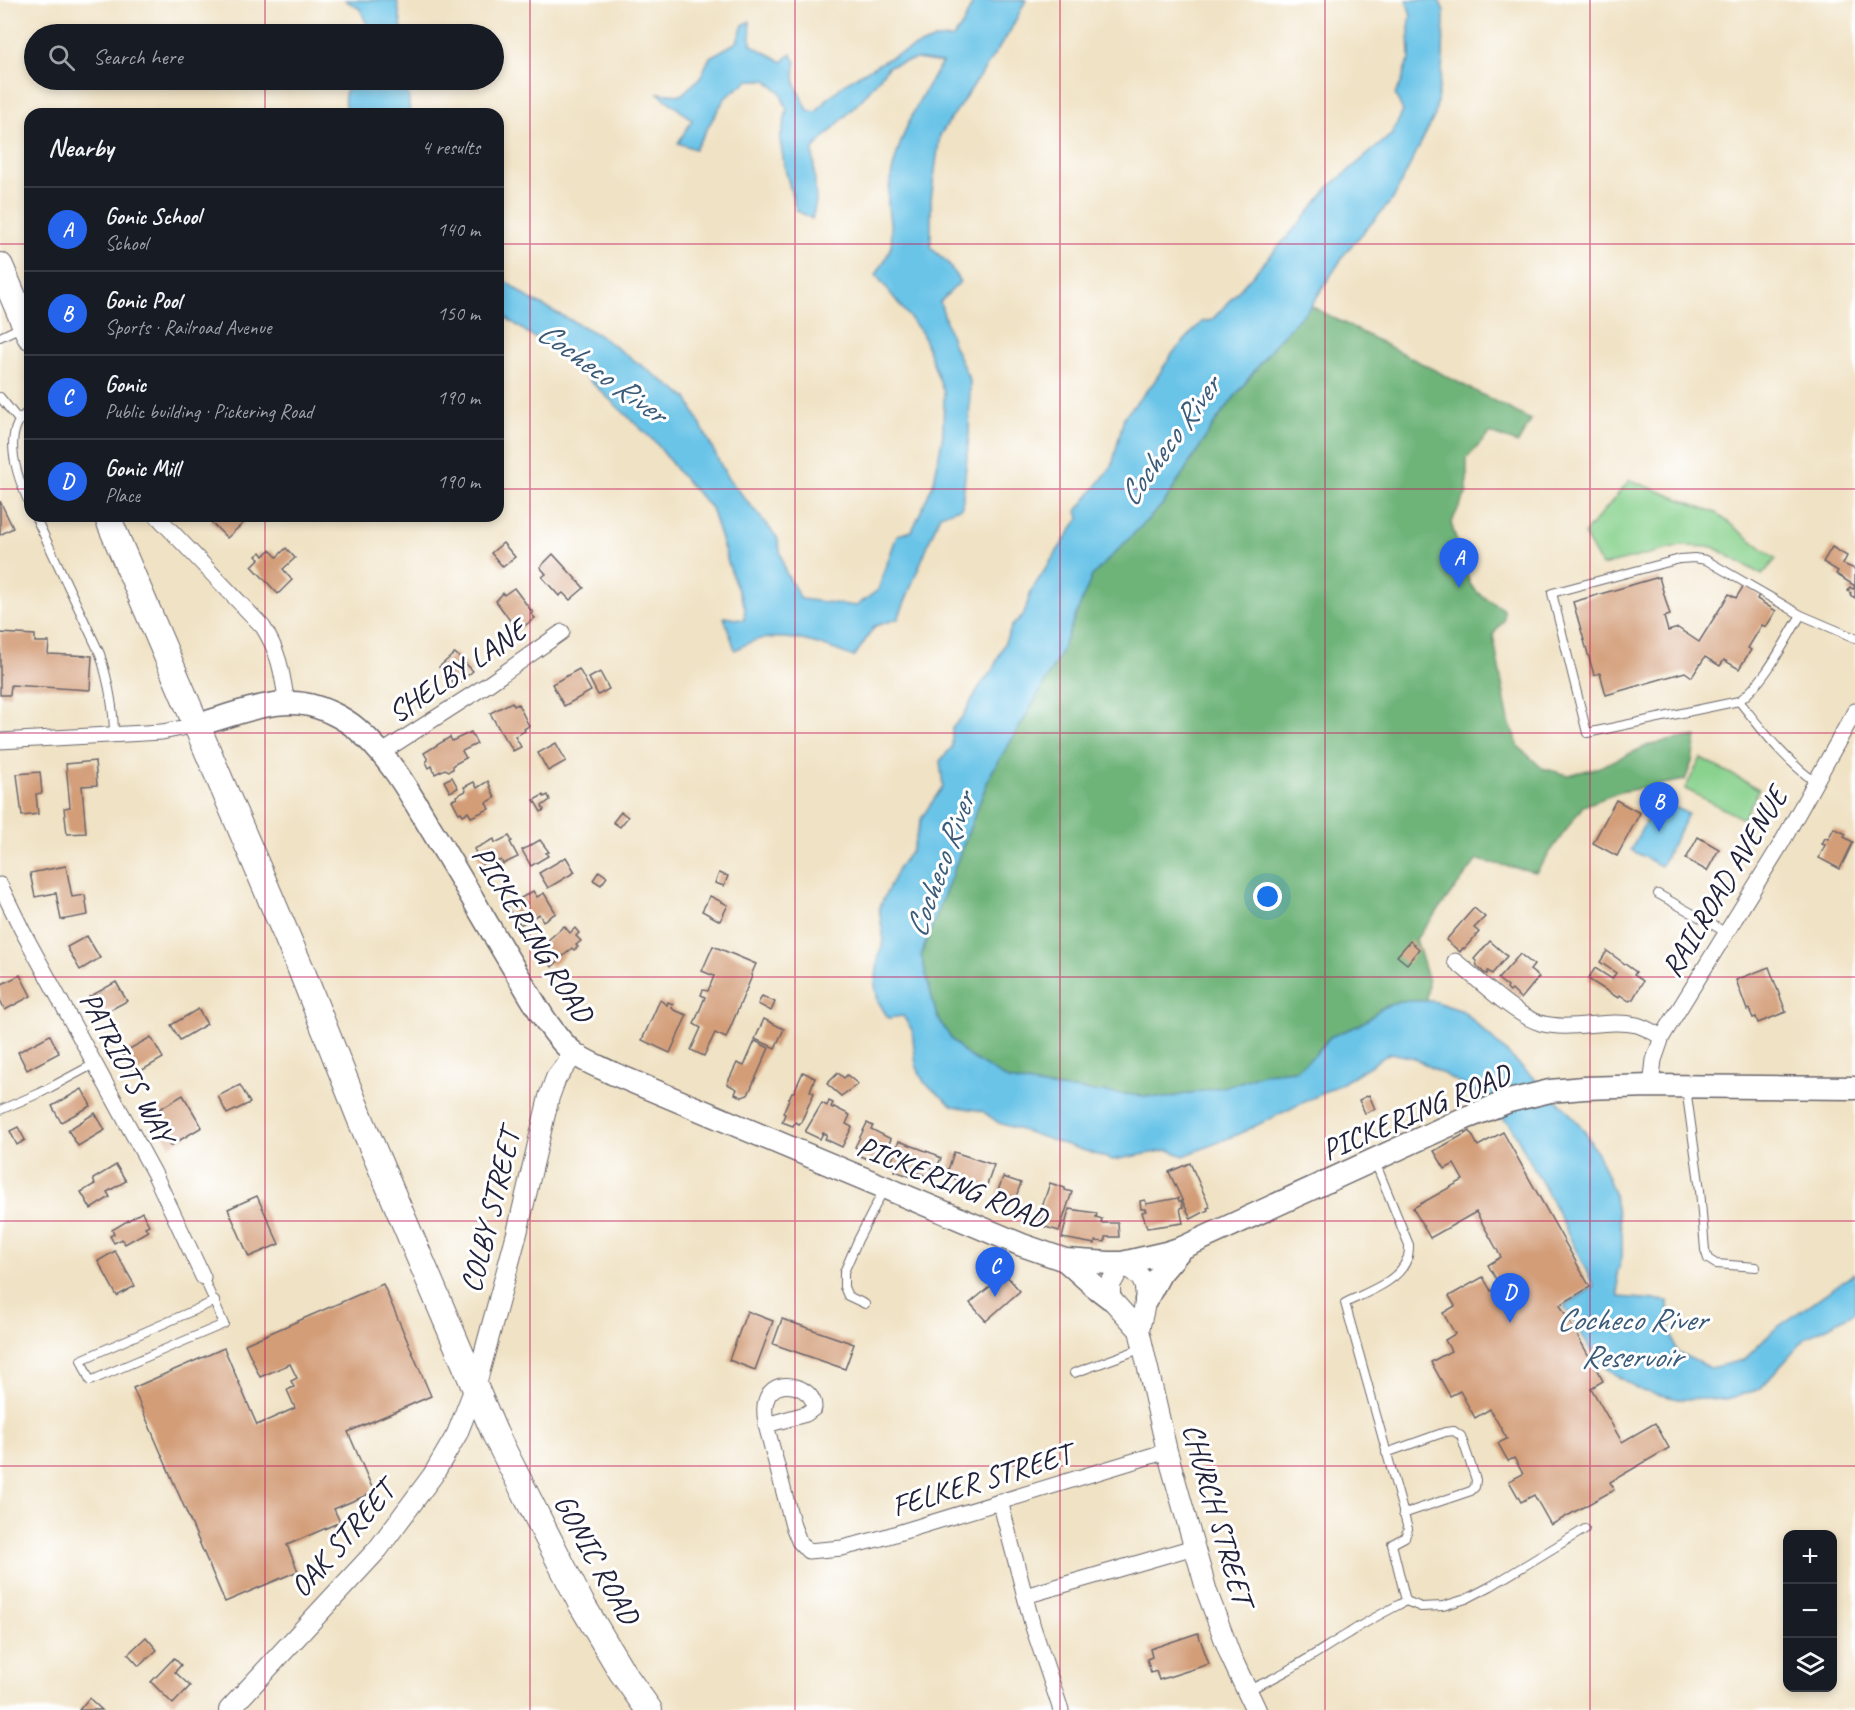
<!DOCTYPE html>
<meta charset="utf-8">
<style>
:root{--surface:#171b24;--page:#242831;--text:#f1f3f6;--muted:#9ea1a6;--line:#363941;--accent:#2563eb}
body{margin:0;font-family:Caveat,sans-serif;background:var(--page);color:var(--text)}
.controls{position:absolute;right:18px;bottom:18px;display:grid;overflow:hidden;border-radius:12px;box-shadow:0 3px 9px #0003}
.controls button{width:54px;height:54px;display:grid;place-items:center;padding:0;border:0;border-bottom:2px solid var(--line);background:var(--surface);color:var(--text);font:30px sans-serif}
.you{position:absolute;left:1268px;top:897px;width:21px;height:21px;margin:-15px;border:4px solid #fff;border-radius:50%;background:#1a73e8;box-shadow:0 0 0 9px #1a73e833}
.badge{display:grid;place-items:center;width:39px;height:39px;border-radius:50%;background:var(--accent);color:#fff;font-size:20px;font-weight:700}
.pin{position:absolute;translate:-50% -50px;filter:drop-shadow(0 2px 3px #0008)}
.pin::after{content:'';position:absolute;top:32px;width:21px;height:18px;background:inherit;clip-path:polygon(0 0,100% 0,50% 100%)}
.list{margin:0;padding:0;list-style:none}
h2{display:flex;justify-content:space-between;align-items:center;height:78px;margin:0;padding:0 24px;font-size:26px}
h2 small{font-size:20px;font-weight:400;color:var(--muted)}
.list li{display:grid;grid-template-columns:39px 1fr auto;gap:18px;align-items:center;box-sizing:border-box;height:84px;padding:0 24px;border-top:2px solid var(--line)}
.list b{display:block;font-size:22px;white-space:nowrap}
.list p{margin:0;font-size:20px;white-space:nowrap;color:var(--muted)}
.list em{font-size:20px;font-style:normal;color:var(--muted)}
.icon{flex:none;width:33px;height:33px;fill:none;stroke:currentColor;stroke-width:2;stroke-linecap:round;stroke-linejoin:round}
.map{position:relative;flex:none;width:1855px;height:1710px;overflow:hidden}
.search{position:absolute;background:var(--surface);box-shadow:0 3px 9px #0003;left:24px;top:24px;width:480px;height:66px;display:flex;align-items:center;gap:15px;box-sizing:border-box;padding:0 21px;border-radius:33px;color:var(--muted);font-size:22px}
.panel{position:absolute;background:var(--surface);box-shadow:0 3px 9px #0003;left:24px;top:108px;width:480px;height:414px;border-radius:18px}
.map>svg:first-child{display:block}
.green{fill:#89d28e;stroke:#567a64;stroke-width:1.5}
.forest{fill:#6eb479;stroke:#486b5a;stroke-width:1.5}
.water{fill:#6ac4e8;stroke:#467392;stroke-width:1.5}
.building{fill:#d39d78}
.lines{fill:none;stroke-linecap:round;stroke-linejoin:round}
.service-casing{stroke:#6a656b;stroke-width:10}
.minor-casing{stroke:#6a656b;stroke-width:17}
.tertiary-casing{stroke:#6a656b;stroke-width:22}
.secondary-casing{stroke:#6a656b;stroke-width:25}
.trunk-casing{stroke:#6a656b;stroke-width:28}
.service{stroke:#fff;stroke-width:8}
.minor{stroke:#fff;stroke-width:15}
.tertiary{stroke:#fff;stroke-width:20}
.secondary{stroke:#fff;stroke-width:22}
.trunk{stroke:#fff;stroke-width:26}
.grid{fill:none;stroke:#c2185b;stroke-width:1.5;stroke-opacity:0.55}
.labels{text-anchor:middle;dominant-baseline:central;stroke-width:6;stroke-linejoin:round;paint-order:stroke}
.street-label{font-size:30px;fill:#22223b;stroke:#fff}
.water-label{font-size:32px;font-style:italic;fill:#3b5b78;stroke:#fff}
</style>
<div class="map">
<svg width="1855" height="1710" viewBox="0 0 1855 1710">
<rect width="100%" height="100%" fill="#fff"/>
<filter id="ink" filterUnits="userSpaceOnUse"><feTurbulence type="fractalNoise" baseFrequency=".0167" numOctaves="2"/><feDisplacementMap in="SourceGraphic" scale="12" xChannelSelector="R" yChannelSelector="G"/><feConvolveMatrix kernelMatrix="1 2 1 2 8 2 1 2 1" color-interpolation-filters="sRGB"/></filter>
<filter id="wash" filterUnits="userSpaceOnUse"><feTurbulence type="fractalNoise" baseFrequency=".008" numOctaves="4" result="noise"/><feDisplacementMap in="SourceGraphic" scale="24" xChannelSelector="R" yChannelSelector="G"/><feGaussianBlur stdDeviation="1.35" result="paint"/><feColorMatrix in="noise" values="0 0 0 0 0 0 0 0 0 0 0 0 0 0 0 0 0 1.4 0 .05"/><feComposite in="paint" operator="in"/></filter>
<g filter="url(#wash)">
<rect width="100%" height="100%" fill="#f0e2c4"/>
<!-- green -->
<g class="green">
<polygon points="1630,480 1716,513 1776,559 1762,575 1713,547 1681,546 1602,566 1584,534"/>
<polygon points="1701,758 1759,789 1743,819 1685,789"/>
</g>
<!-- forest -->
<path class="forest" d="M1311,306L1531,420L1518,443L1490,433L1467,458V492L1451,523L1470,584C1478,596 1492,601 1504,610V620L1493,635L1509,722L1519,747L1542,768L1568,775L1600,767L1651,744L1696,736L1692,762L1685,780L1620,792L1583,806L1536,872L1477,860L1416,939L1428,979L1427,1001H1399L1380,1009L1369,1019L1355,1027L1330,1037L1315,1055L1296,1070L1265,1073L1232,1085L1166,1098L1049,1087L1008,1080L986,1068L967,1055L952,1040L937,1017L921,956L990,775L1023,721L1059,656L1092,576L1164,503L1216,421L1278,340Z"/>
<!-- water -->
<g class="water">
<polygon points="345,0 397,0 403,34 367,34 368,27 360,9"/>
<path d="M974,0H1026L1009,33L940,135L931,199V248L947,262L960,282L940,302L953,344L970,381L969,436L962,507L940,515L898,619L875,626L854,657C823,645 795,634 761,639C752,640 743,646 735,650L724,617L744,620L745,607L734,581L711,508L679,473L656,443L572,364L498,312V276L530,299L597,334L687,398L727,477L777,537L785,571L801,599L856,606L878,590L897,535L912,531L934,482L943,434L944,393L922,333L876,275C881,266 889,255 891,246C894,232 886,210 888,195C894,146 915,103 942,63L916,59L889,66L864,97L813,149L816,202L812,219L796,210L785,169L780,140L787,110L780,92L766,80H749L725,98L695,149L678,143L692,120L658,93L681,95L700,78L710,57L737,42L743,25L750,21L751,44C761,52 772,54 782,62L791,54L796,62C791,82 799,93 808,110L816,112L828,98L847,82L891,57L935,39L953,38L963,24Z"/>
<polygon points="1406,0 1439,0 1444,11 1443,61 1435,115 1393,199 1346,252 1311,306 1278,340 1216,421 1164,503 1092,576 1059,656 1023,721 990,775 921,955 937,1017 952,1040 967,1055 1008,1080 1049,1087 1166,1098 1232,1085 1265,1073 1296,1070 1315,1055 1330,1037 1355,1027 1369,1019 1380,1009 1399,1001 1433,1001 1463,1011 1566,1109 1584,1130 1602,1163 1614,1193 1622,1233 1622,1257 1617,1274 1619,1297 1668,1301 1669,1325 1677,1352 1710,1368 1744,1360 1775,1329 1855,1273 1855,1312 1806,1338 1760,1389 1727,1399 1679,1399 1642,1391 1622,1379 1600,1364 1564,1306 1594,1287 1555,1207 1511,1126 1473,1090 1414,1058 1390,1053 1341,1084 1239,1134 1184,1156 1168,1150 1113,1160 999,1123 982,1111 953,1106 924,1082 916,1065 912,1030 903,1016 888,1018 878,1001 875,985 879,954 884,941 879,908 899,867 912,850 922,817 943,786 940,761 952,747 952,728 963,716 978,689 993,669 1012,626 1024,614 1031,591 1079,518 1077,511 1112,466 1124,417 1154,382 1172,354 1202,322 1212,320 1306,216 1329,187 1392,134 1403,111 1395,94 1402,82 1405,68 1410,60 1409,27 1411,15"/>
<path d="M352,80H407L410,114H348C342,101 344,91 352,80Z"/>
<polygon points="1658,798 1688,814 1661,866 1631,850"/>
</g>
<g id="blocks">
<!-- building -->
<g class="building">
<polygon points="0,501 13,528 0,535"/>
<polygon points="216,516 249,516 250,517 227,538 210,521"/>
<polygon points="503,543 515,557 503,567 491,553"/>
<polygon points="1832,547 1847,556 1843,564 1855,569 1855,598 1850,595 1851,593 1848,591 1850,587 1853,589 1855,586 1836,574 1838,571 1823,562"/>
<polygon points="286,548 295,558 283,569 292,580 278,594 252,566 259,559 256,556 261,552 264,556 270,550 277,557"/>
<polygon points="553,554 584,588 570,600 563,593 559,596 542,577 546,574 540,567"/>
<polygon points="1659,577 1670,615 1664,617 1668,631 1678,628 1699,642 1729,594 1736,598 1744,585 1759,595 1757,599 1776,611 1766,627 1762,625 1748,648 1751,650 1739,669 1724,660 1720,666 1705,657 1692,677 1685,672 1606,695 1600,673 1594,675 1573,602"/>
<polygon points="514,588 533,613 531,614 535,618 519,630 515,625 514,626 496,601 503,593 504,595"/>
<polygon points="0,633 35,635 35,642 49,642 48,654 92,656 90,690 11,685 10,695 0,695"/>
<polygon points="455,653 473,671 455,686 449,678 446,680 443,676 445,674 439,667"/>
<polygon points="579,669 591,691 564,706 552,684"/>
<polygon points="600,672 609,689 598,695 589,678"/>
<polygon points="512,702 514,706 518,704 529,726 524,729 525,731 515,736 521,747 513,751 507,740 506,741 490,713"/>
<polygon points="471,732 477,744 462,751 466,758 453,765 453,769 449,771 445,769 435,774 432,766 429,768 426,762 428,760 424,753 450,737 452,741"/>
<polygon points="556,743 566,761 548,771 538,753"/>
<polygon points="95,761 97,785 82,786 86,833 67,834 64,808 70,807 66,764"/>
<polygon points="40,772 42,793 36,794 38,814 22,816 17,774"/>
<polygon points="452,777 458,788 450,792 444,781"/>
<polygon points="488,781 495,798 486,803 489,809 471,817 468,812 463,815 461,812 459,813 452,800 457,798 456,796 466,791 464,787 474,782 477,788"/>
<polygon points="543,795 544,797 548,795 550,800 542,806 544,810 541,812 534,800"/>
<polygon points="1616,800 1640,813 1617,856 1593,843"/>
<polygon points="621,812 628,817 620,827 613,822"/>
<polygon points="1834,828 1846,834 1844,837 1853,842 1840,869 1819,858 1825,845 1822,844 1825,838 1828,839"/>
<polygon points="509,836 512,841 510,842 518,857 503,864 501,860 490,865 488,861 482,864 474,849 494,839 495,843"/>
<polygon points="1698,837 1719,849 1707,871 1686,859"/>
<polygon points="540,840 549,852 546,853 548,856 531,866 522,850"/>
<polygon points="566,857 575,872 548,888 539,873"/>
<polygon points="66,866 72,897 85,895 88,915 61,920 56,893 35,897 30,873"/>
<polygon points="599,871 607,877 601,885 593,880"/>
<polygon points="719,873 728,876 724,886 715,883"/>
<polygon points="533,891 537,897 544,893 556,913 543,921 539,914 520,925 519,922 517,923 507,906"/>
<polygon points="710,896 728,905 720,921 702,911"/>
<polygon points="1474,908 1485,917 1474,928 1479,932 1464,949 1463,948 1460,952 1446,940"/>
<polygon points="564,926 570,933 575,928 579,933 576,936 581,941 576,945 578,947 574,950 572,948 552,967 548,962 546,965 539,958 542,956 537,950"/>
<polygon points="87,936 100,958 80,970 67,947"/>
<polygon points="1410,941 1419,949 1407,964 1397,956"/>
<polygon points="1490,941 1507,956 1492,974 1488,971 1487,974 1484,973 1477,966 1476,961 1474,959"/>
<polygon points="713,946 756,964 751,975 752,976 726,1038 715,1033 704,1056 691,1050 701,1028 694,1024 705,997 701,995 703,990 708,991 714,976 702,971"/>
<polygon points="1607,951 1636,972 1634,975 1643,981 1633,999 1629,1001 1620,995 1618,998 1588,979 1595,968 1612,979 1616,973 1600,962"/>
<polygon points="1520,954 1534,965 1530,970 1539,977 1521,999 1512,990 1510,992 1507,989 1508,987 1498,979"/>
<polygon points="1769,967 1786,1012 1758,1023 1756,1017 1753,1018 1749,1009 1747,1010 1736,980"/>
<polygon points="20,975 31,996 5,1010 0,1000 0,985"/>
<polygon points="116,982 127,1001 99,1016 89,997"/>
<polygon points="762,996 775,1002 771,1011 758,1004"/>
<polygon points="660,1000 667,1005 668,1002 673,1004 672,1008 674,1010 687,1015 670,1053 642,1040"/>
<polygon points="198,1009 207,1024 180,1040 171,1025"/>
<polygon points="764,1019 784,1029 775,1048 755,1039"/>
<polygon points="50,1035 59,1053 27,1070 18,1052"/>
<polygon points="151,1037 163,1058 134,1075 122,1053"/>
<polygon points="755,1041 769,1048 748,1095 742,1097 735,1094 737,1089 727,1084 737,1063 744,1066"/>
<polygon points="803,1072 815,1078 810,1091 814,1093 801,1122 799,1124 795,1122 793,1126 782,1122 785,1114 783,1113 792,1092 794,1092"/>
<polygon points="838,1073 844,1078 847,1075 858,1084 841,1096 827,1084"/>
<polygon points="240,1085 250,1103 227,1114 218,1096"/>
<polygon points="82,1089 91,1106 61,1122 52,1106"/>
<polygon points="183,1095 202,1127 170,1146 151,1114"/>
<polygon points="1369,1095 1375,1109 1365,1113 1359,1100"/>
<polygon points="829,1101 833,1103 831,1107 833,1108 834,1107 850,1115 846,1124 852,1127 842,1147 825,1139 827,1135 823,1133 820,1139 805,1132 822,1103 827,1106"/>
<polygon points="95,1113 105,1130 78,1146 68,1130"/>
<polygon points="867,1123 873,1126 871,1129 891,1139 882,1159 877,1157 875,1162 858,1155 860,1150 855,1147"/>
<polygon points="18,1127 25,1140 17,1145 10,1131"/>
<polygon points="1470,1131 1478,1146 1503,1132 1590,1287 1560,1305 1603,1381 1591,1388 1622,1442 1655,1423 1669,1448 1610,1482 1614,1490 1551,1525 1534,1495 1521,1502 1509,1481 1523,1474 1514,1458 1508,1461 1498,1443 1507,1439 1490,1409 1475,1418 1460,1391 1450,1396 1431,1362 1451,1351 1445,1340 1455,1334 1443,1313 1455,1306 1449,1296 1483,1277 1491,1291 1500,1286 1488,1265 1501,1257 1476,1212 1430,1238 1413,1208 1463,1180 1454,1164 1445,1169 1434,1151"/>
<polygon points="899,1141 937,1155 937,1156 941,1158 937,1167 933,1165 929,1177 914,1171 912,1177 895,1171 898,1165 891,1163"/>
<polygon points="954,1152 994,1165 986,1188 946,1176"/>
<polygon points="1190,1163 1210,1207 1207,1208 1208,1210 1191,1219 1169,1172"/>
<polygon points="116,1165 126,1181 107,1192 110,1197 91,1209 81,1192 95,1184 93,1179"/>
<polygon points="1003,1177 1021,1183 1014,1202 996,1196"/>
<polygon points="1050,1183 1065,1188 1065,1190 1072,1192 1059,1231 1039,1225 1043,1210 1041,1210"/>
<polygon points="257,1196 279,1244 249,1257 228,1209"/>
<polygon points="1178,1198 1179,1201 1181,1201 1183,1207 1180,1208 1183,1223 1147,1228 1142,1212 1146,1211 1145,1209 1141,1209 1140,1201 1145,1200 1146,1204"/>
<polygon points="1069,1209 1097,1213 1096,1217 1102,1219 1101,1223 1118,1223 1119,1237 1105,1237 1105,1242 1095,1241 1095,1244 1062,1238"/>
<polygon points="142,1212 149,1225 145,1227 148,1231 125,1244 122,1239 114,1243 110,1236 114,1234 112,1230"/>
<polygon points="115,1251 135,1286 117,1296 98,1261"/>
<polygon points="1005,1274 1020,1291 986,1321 970,1303"/>
<polygon points="383,1284 431,1396 348,1432 374,1492 334,1509 340,1522 287,1545 298,1571 225,1602 133,1388 224,1348 257,1425 295,1408 287,1390 294,1387 291,1381 297,1378 290,1364 260,1377 245,1344"/>
<polygon points="747,1311 773,1321 755,1370 729,1360"/>
<polygon points="782,1319 854,1344 845,1369 773,1344"/>
<polygon points="1198,1633 1209,1664 1159,1680 1156,1671 1151,1673 1147,1659 1152,1657 1150,1649"/>
<polygon points="146,1637 157,1650 139,1666 128,1654"/>
<polygon points="174,1658 181,1665 175,1672 190,1686 173,1704 151,1682"/>
<polygon points="89,1698 102,1710 79,1710"/>
</g>
</g>
</g>
<g filter="url(#ink)">
<use href="#blocks" fill-opacity="0" stroke="#6a656b" stroke-width="1.5"/>
<g class="lines">
<!-- service casing -->
<g class="service-casing">
<g id="service">
<polyline points="0,337 21,327"/>
<polyline points="0,397 17,418"/>
<path d="M30,410C0,430 16,475 30,505"/>
<path d="M35,516L100,654C108,680 114,708 114,735"/>
<path d="M1801,615C1783,644 1766,681 1739,701L1587,733L1552,593L1680,559L1694,558L1706,560L1801,615L1855,638"/>
<path d="M1739,701C1764,732 1783,758 1815,782"/>
<polyline points="1658,894 1727,933"/>
<polyline points="1686,1088 1700,1190 1705,1250 1708,1259 1716,1264 1756,1267"/>
<polyline points="0,1110 40,1093 94,1064"/>
<polyline points="203,1277 224,1324 90,1381 81,1360 215,1301"/>
<polyline points="865,1304 848,1296 844,1287 844,1272 858,1240 884,1189"/>
<polyline points="1074,1373 1143,1348"/>
<polyline points="1386,1453 1445,1432 1454,1431 1461,1436 1476,1480 1475,1487 1471,1491 1403,1514"/>
<polyline points="1406,1601 1421,1607 1443,1606 1466,1599 1491,1586 1585,1529"/>
<path d="M1247,1690C1284,1676 1315,1653 1349,1633C1367,1621 1387,1611 1406,1601L1392,1544L1405,1537L1408,1529L1345,1303C1365,1293 1399,1282 1407,1259C1409,1255 1409,1249 1409,1245L1375,1162"/>
</g>
</g>
<!-- minor casing -->
<g class="minor-casing">
<g id="minor">
<path d="M157,516L263,627C280,654 282,673 287,704"/>
<polyline points="0,741 162,732 197,725"/>
<polyline points="381,753 490,683 562,632"/>
<polyline points="0,885 22,930 154,1173 203,1277"/>
<path d="M1455,961C1478,979 1513,1014 1540,1023C1571,1032 1606,1018 1637,1025C1645,1027 1654,1033 1662,1037"/>
<polyline points="1651,1086 1654,1060 1662,1037 1781,844 1855,711"/>
<path d="M766,1425L806,1414L814,1408C815,1387 778,1376 768,1396C763,1405 765,1415 766,1425L793,1526L799,1541L808,1551L842,1548L878,1539L1167,1451"/>
<polyline points="1000,1501 1033,1627 1061,1710"/>
<polyline points="1025,1596 1194,1547"/>
</g>
</g>
<!-- tertiary casing -->
<g class="tertiary-casing">
<g id="tertiary">
<path d="M1139,1330C1142,1314 1151,1293 1141,1278C1136,1272 1128,1267 1122,1263L1110,1285V1298L1139,1330L1167,1451L1207,1592L1231,1657L1256,1710"/>
<polyline points="229,1710 378,1549 433,1475 457,1434 475,1388 517,1233 549,1097 556,1078 574,1054"/>
</g>
</g>
<!-- secondary casing -->
<g class="secondary-casing">
<g id="secondary">
<path d="M197,725C230,716 269,699 304,704C322,707 343,717 357,729C388,755 408,790 428,824C459,874 488,926 519,977C534,1002 552,1036 575,1054C586,1062 600,1067 612,1073L1022,1245L1065,1260L1109,1263H1122L1166,1253L1182,1248L1463,1119L1509,1101L1550,1091L1584,1088L1651,1086L1855,1088"/>
<polyline points="1065,1260 1093,1285 1110,1298"/>
<polyline points="1146,1300 1160,1274 1182,1248"/>
</g>
</g>
<!-- trunk casing -->
<g class="trunk-casing">
<g id="trunk">
<polyline points="0,266 30,336"/>
<polyline points="107,516 300,967 362,1123 495,1434 581,1603 622,1672 649,1710"/>
</g>
</g>
<!-- service -->
<use href="#service" class="service"/>
<!-- minor -->
<use href="#minor" class="minor"/>
<!-- tertiary -->
<use href="#tertiary" class="tertiary"/>
<!-- secondary -->
<use href="#secondary" class="secondary"/>
<!-- trunk -->
<use href="#trunk" class="trunk"/>
</g>
</g>
<!-- grid -->
<path class="grid" d="M265,0V34M530,0V1710M795,0V1710M1060,0V1710M1325,0V1710M1590,0V1710M265,80V114M0,244H30M498,244H1855M0,489H30M498,489H1855M265,516V1710M0,733H1855M0,977H1855M0,1221H1855M0,1466H1855"/>
<g class="labels">
<!-- street labels -->
<g class="street-label">
<text transform="translate(457 671) rotate(-34)">SHELBY LANE</text>
<text transform="translate(1724 882) rotate(-59)">RAILROAD AVENUE</text>
<text transform="translate(533 934) rotate(58)">PICKERING ROAD</text>
<text transform="translate(127 1067) rotate(62)">PATRIOTS WAY</text>
<text transform="translate(1416 1112) rotate(-23)">PICKERING ROAD</text>
<text transform="translate(952 1182) rotate(22)">PICKERING ROAD</text>
<text transform="translate(490 1211) rotate(-76)">COLBY STREET</text>
<text transform="translate(981 1480) rotate(-17)">FELKER STREET</text>
<text transform="translate(1218 1514) rotate(74)">CHURCH STREET</text>
<text transform="translate(342 1539) rotate(-49)">OAK STREET</text>
<text transform="translate(597 1559) rotate(61)">GONIC ROAD</text>
</g>
<!-- water labels -->
<g class="water-label">
<text transform="translate(602 372) rotate(36)">Cocheco River</text>
<text transform="translate(1169 441) rotate(-54)">Cocheco River</text>
<text transform="translate(940 865) rotate(-70)">Cocheco River</text>
<text x="1631" y="1319">Cocheco River<tspan x="1631" dy="37">Reservoir</tspan></text>
</g>
</g>
</svg>
<div class="controls">
<button>+</button>
<button>−</button>
<button><svg class="icon" aria-label="layers" viewBox="0 0 24 24"><path d="M12 4l9 5-9 5-9-5zM3 14l9 5 9-5"/></svg></button>
</div>
<div class="you"></div>
<div class="pin badge" style="left:1459px;top:588px">A</div>
<div class="pin badge" style="left:1659px;top:832px">B</div>
<div class="pin badge" style="left:995px;top:1297px">C</div>
<div class="pin badge" style="left:1510px;top:1323px">D</div>
<div class="search"><svg class="icon" aria-label="search" viewBox="0 0 24 24"><circle cx="10" cy="10" r="6"/><path d="M15 15l6 6"/></svg>Search here</div>
<section class="panel">
<h2>Nearby<small>4 results</small></h2>
<ul class="list">
<li><span class="badge">A</span><div><b>Gonic School</b><p>School</p></div><em>140 m</em></li>
<li><span class="badge">B</span><div><b>Gonic Pool</b><p>Sports · Railroad Avenue</p></div><em>150 m</em></li>
<li><span class="badge">C</span><div><b>Gonic</b><p>Public building · Pickering Road</p></div><em>190 m</em></li>
<li><span class="badge">D</span><div><b>Gonic Mill</b><p>Place</p></div><em>190 m</em></li>
</ul>
</section>
</div>
